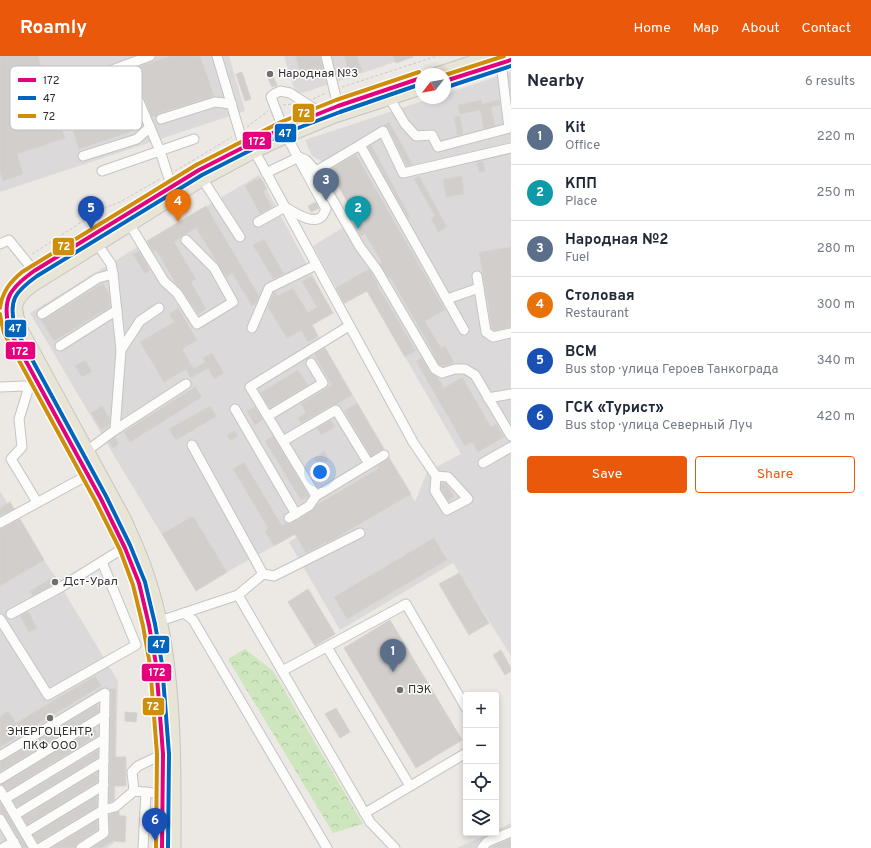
<!DOCTYPE html>
<meta charset="utf-8">
<style>
:root{--surface:#fff;--page:#f6f6f7;--text:#1f2937;--muted:#747a83;--line:#e0e1e3;--accent:#ea580c}
body{margin:0;font-family:Overpass,sans-serif;background:var(--page);color:var(--text)}
.controls{position:absolute;right:12px;bottom:12px;display:grid;overflow:hidden;border-radius:4px;box-shadow:0 2px 6px #0003}
.controls button{width:36px;height:36px;display:grid;place-items:center;padding:0;border:0;border-bottom:1px solid var(--line);background:var(--surface);color:var(--text);font:20px sans-serif}
.compass{position:absolute;left:415px;top:12px;width:36px;height:36px;border-radius:50%;background:var(--surface);box-shadow:0 2px 6px #0003;rotate:239deg}
.you{position:absolute;left:320px;top:416px;width:14px;height:14px;margin:-10px;border:3px solid #fff;border-radius:50%;background:#1a73e8;box-shadow:0 0 0 6px #1a73e833}
.badge{display:grid;place-items:center;width:26px;height:26px;border-radius:50%;background:var(--accent);color:#fff;font-size:13px;font-weight:700}
.pin{position:absolute;translate:-50% -33px;filter:drop-shadow(0 1px 2px #0008)}
.pin::after{content:'';position:absolute;top:21px;width:14px;height:12px;background:inherit;clip-path:polygon(0 0,100% 0,50% 100%)}
.list{margin:0;padding:0;list-style:none}
h2{display:flex;justify-content:space-between;align-items:center;height:52px;margin:0;padding:0 16px;font-size:17px}
h2 small{font-size:13px;font-weight:400;color:var(--muted)}
.list li{display:grid;grid-template-columns:26px 1fr auto;gap:12px;align-items:center;box-sizing:border-box;height:56px;padding:0 16px;border-top:1px solid var(--line)}
.list b{display:block;font-size:15px;white-space:nowrap}
.list p{margin:0;font-size:13px;white-space:nowrap;color:var(--muted)}
.list em{font-size:13px;font-style:normal;color:var(--muted)}
.actions{display:flex;gap:8px;padding:12px 16px}
.actions a{flex:1;padding:9px 0;border:1px solid var(--accent);border-radius:4px;text-align:center;font-size:14px;color:var(--accent)}
.actions .main{background:var(--accent);color:#fff}
.icon{flex:none;width:22px;height:22px;fill:none;stroke:currentColor;stroke-width:2;stroke-linecap:round;stroke-linejoin:round}
.map{position:relative;flex:none;width:511px;height:792px;overflow:hidden}
header{display:flex;align-items:center;gap:24px;box-sizing:border-box;height:56px;padding:0 20px;background:var(--accent);color:#fff}
header strong{font-size:19px}
nav{display:flex;gap:22px;margin-inline-start:auto;font-size:14px}
main{display:flex}
aside{flex:1;background:var(--surface)}
.map>svg:first-child{display:block}
.industrial{fill:#dcd9db}
.forest{fill:url(#forest-crowns)}
.building{fill:#d1cecb;stroke:#d7d4d0}
.lines{fill:none;stroke-linecap:round;stroke-linejoin:round}
.minor-casing{stroke:#c5c4c5;stroke-width:11}
.major-casing{stroke:#c6c5c4;stroke-width:13}
.path{stroke:#c9c9c8;stroke-width:1;stroke-dasharray:3 2;stroke-linecap:butt}
.minor{stroke:#fcfcfb;stroke-width:9}
.major{stroke:#e8e4d6;stroke-width:11}
.bus-1-casing{stroke:#fff;stroke-width:7}
.bus-2-casing{stroke:#fff;stroke-width:7}
.bus-3-casing{stroke:#fff;stroke-width:7}
.bus-1{stroke:#e5007d;stroke-width:4}
.bus-2{stroke:#0065bd;stroke-width:4}
.bus-3{stroke:#cf8e09;stroke-width:4}
.poi-dot{fill:#706f6e;stroke:#fff;stroke-width:1.5}
.labels{text-anchor:middle;dominant-baseline:central;stroke-width:3;stroke-linejoin:round;paint-order:stroke}
.poi-label{font-size:12px;fill:#2e2e2e;stroke:#fff;text-anchor:start}
.key{fill:#fff;stroke:#c0c0c0;stroke-width:1}
.key-label{font-size:11px;fill:#2e2e2e}
.line-badge{stroke:#fff;stroke-width:1.5}
.badge-label{font-size:11px;text-anchor:middle;font-weight:bold;fill:#fff}
</style>
<header>
<strong>Roamly</strong>
<nav><a>Home</a><a>Map</a><a>About</a><a>Contact</a></nav>
</header>
<main>
<div class="map">
<svg width="511" height="792" viewBox="0 0 511 792">
<defs>
<pattern id="forest-crowns" width="20" height="18" patternUnits="userSpaceOnUse"><rect width="20" height="18" fill="#cee6be"/><path d="M2 6a3 3 0 1 1 6 0M12 15a3 3 0 1 1 6 0" fill="none" stroke="#b1c6a4"/></pattern>
</defs>
<rect width="100%" height="100%" fill="#ece8e4"/>
<!-- industrial -->
<g class="industrial">
<polygon points="0,0 229,0 245,55 0,136"/>
<polygon points="284,0 413,0 296,39"/>
<polygon points="511,16 511,600 453,507 340,574 289,486 400,418 415,446 427,416 461,398 367,235 345,248 313,190 357,163 325,107 312,100 305,84 432,42 445,42 445,38"/>
<polygon points="259,119 333,257 312,269 398,416 274,490 227,516 196,535 113,398 30,257 131,195"/>
<polygon points="0,435 14,459 54,519 118,625 114,787 107,792 0,792"/>
<polygon points="511,767 511,792 457,792 490,777 496,777 496,774"/>
</g>
<!-- forest -->
<polygon class="forest" points="245,593 273,615 363,768 333,777 228,603"/>
<!-- building -->
<g class="building">
<polygon points="0,0 38,0 65,82 17,98 23,118 3,125 0,116"/>
<polygon points="170,0 200,0 214,40 159,57 156,60 152,61 132,13"/>
<polygon points="295,0 320,0 323,12 321,13 324,21 314,24 311,16 302,19"/>
<polygon points="344,0 357,0 362,15 350,19"/>
<polygon points="393,0 413,0 413,1 396,7"/>
<polygon points="242,16 251,43 245,45 236,18"/>
<polygon points="271,16 277,29 272,31 266,18"/>
<polygon points="103,23 112,51 106,53 110,63 130,56 136,74 79,93 73,75 104,65 101,54 95,56 86,28"/>
<polygon points="481,44 482,48 499,44 500,49 491,51 495,70 484,73 480,54 460,58 458,49"/>
<polygon points="460,60 463,78 457,79 454,61"/>
<polygon points="389,66 413,109 407,110 402,101 388,72 384,69"/>
<polygon points="371,89 410,161 408,162 368,91"/>
<polygon points="356,99 445,254 425,265 441,292 445,290 454,306 451,308 443,310 439,309 432,296 433,296 390,221 389,222 379,207 382,206 365,178 361,180 353,167 358,164 329,114"/>
<polygon points="477,106 483,106 485,115 479,116"/>
<polygon points="419,120 447,171 438,176 431,162 435,160 414,123"/>
<polygon points="462,120 464,138 446,141 443,123"/>
<polygon points="261,122 267,133 263,135 272,151 260,158 245,130 256,123 257,124"/>
<polygon points="316,146 319,152 311,156 308,150"/>
<polygon points="206,150 259,240 256,248 252,250 232,217 226,221 196,172 186,178 182,180 181,181 174,186 196,223 191,226 206,253 198,258 182,234 176,228 156,194 153,196 147,185"/>
<polygon points="264,183 284,218 273,223 253,189"/>
<polygon points="511,191 511,271 494,275 492,273 479,196"/>
<polygon points="139,195 150,214 145,218 133,198"/>
<polygon points="369,213 378,228 377,229 416,295 405,301 367,235 344,247 336,232"/>
<polygon points="312,220 333,257 312,269 318,280 308,286 301,274 287,282 268,251 274,236 275,236 278,240 293,232 308,257 317,251 302,225"/>
<polygon points="103,227 109,238 110,251 54,285 41,264 45,263"/>
<polygon points="178,252 197,284 182,293 194,313 205,306 203,302 212,297 224,317 214,323 208,312 191,322 186,313 164,326 140,286 174,266 169,258"/>
<polygon points="325,292 352,339 337,348 333,349 301,367 298,362 306,357 301,348 332,329 314,298"/>
<polygon points="422,302 430,316 438,322 444,332 462,321 491,371 496,368 504,381 478,396 472,386 465,390 416,305"/>
<polygon points="85,304 92,315 82,321 75,310"/>
<polygon points="298,314 308,329 270,352 260,337"/>
<polygon points="195,331 202,341 130,386 124,376"/>
<polygon points="357,347 384,393 381,394 371,400 344,355"/>
<polygon points="102,350 110,363 109,369 101,374 91,357"/>
<polygon points="210,350 217,360 176,384 169,373"/>
<polygon points="255,351 263,364 255,369 247,355"/>
<polygon points="331,364 335,371 321,379 316,372"/>
<polygon points="235,375 238,380 230,384 227,379"/>
<polygon points="273,380 309,440 301,444 265,385"/>
<polygon points="115,381 119,388 113,392 109,386"/>
<polygon points="324,395 329,404 319,411 314,402"/>
<polygon points="389,402 411,438 327,487 326,486 306,497 295,478 274,490 265,475 268,472 233,413 244,406 282,470 286,467 289,468 292,467 312,455 317,449 379,412 378,410"/>
<polygon points="444,427 445,427 447,429 454,441 448,445 441,433 441,428"/>
<polygon points="10,446 14,453 0,460 0,452"/>
<polygon points="193,460 227,516 196,535 162,478"/>
<polygon points="20,463 44,504 0,530 0,473"/>
<polygon points="434,482 447,504 347,563 334,541"/>
<polygon points="459,517 489,567 469,579 439,528"/>
<polygon points="55,520 58,526 33,540 30,535"/>
<polygon points="308,533 335,578 315,590 288,546"/>
<polygon points="28,555 37,572 29,576 20,560"/>
<polygon points="390,564 462,684 416,712 344,592"/>
<polygon points="501,594 511,612 511,615 505,619 493,599"/>
<polygon points="95,620 101,630 0,691 0,660 8,655 16,667"/>
<polygon points="109,633 116,633 115,701 126,701 126,730 114,730 114,744 109,746 111,637"/>
<polygon points="96,649 99,653 99,656 0,716 0,706 3,705"/>
<polygon points="336,652 350,676 340,682 325,658"/>
<polygon points="125,656 137,657 136,666 125,665"/>
<polygon points="95,672 98,678 98,679 7,735 5,731 2,728"/>
<polygon points="98,694 98,702 17,751 13,745"/>
<polygon points="98,716 97,726 27,769 23,761"/>
<polygon points="97,740 97,751 38,786 33,779"/>
<polygon points="0,746 1,747 27,792 23,792 19,783 5,760 3,758 0,757"/>
<polygon points="119,755 119,760 126,760 125,786 112,785 101,792 92,792 109,780 110,777 109,759"/>
<polygon points="97,764 98,774 78,787 75,792 52,792"/>
<polygon points="511,782 511,792 490,792 491,791"/>
</g>
<g class="lines">
<!-- minor casing -->
<g class="minor-casing">
<g id="minor">
<polyline points="217,0 244,91"/>
<polyline points="326,0 338,50"/>
<polyline points="124,10 160,95 172,132"/>
<polyline points="104,17 150,0"/>
<polyline points="390,43 405,68 416,80 432,79 438,91 509,72 501,7"/>
<polyline points="161,63 215,46 232,48"/>
<polyline points="283,72 271,41 274,38 280,35 290,37 321,57"/>
<polyline points="360,89 383,75 403,117 511,92"/>
<polyline points="255,96 413,386 436,420 435,435 447,454 468,443 448,421 436,420"/>
<polyline points="83,100 137,83 150,71"/>
<polyline points="102,115 194,83"/>
<polyline points="316,115 360,191 377,214 435,313 442,317 455,313 465,313 475,319 511,380"/>
<polyline points="266,117 299,101 306,104 316,115 360,89 464,274"/>
<polyline points="203,124 240,181"/>
<path d="M258,166L285,151C294,156 315,171 323,159C324,157 325,155 326,153L287,81"/>
<polyline points="130,169 164,225 177,237 197,268 233,246 214,212 186,184"/>
<polyline points="0,188 9,184 34,215"/>
<polyline points="98,189 111,208 113,218 121,294 115,374"/>
<polyline points="477,220 486,276 493,281 511,277"/>
<polyline points="447,243 479,232"/>
<polyline points="42,258 98,222 113,218"/>
<polyline points="252,272 269,232 316,209"/>
<polyline points="60,290 117,254"/>
<polyline points="121,294 140,265 159,252"/>
<polyline points="0,331 25,330 28,334 32,331"/>
<polyline points="28,334 19,363 22,391 11,403 37,446"/>
<polyline points="488,342 511,338"/>
<polyline points="235,353 296,458"/>
<polyline points="268,360 323,327 311,307"/>
<polyline points="283,385 336,354 369,408"/>
<polyline points="88,394 115,374 186,328"/>
<polyline points="483,407 511,391"/>
<polyline points="316,440 250,331 349,270"/>
<polyline points="289,462 309,450 316,440 384,399"/>
<polyline points="0,467 88,419"/>
<polyline points="263,518 274,520 360,477"/>
<polyline points="238,539 370,766 395,792"/>
<polyline points="184,557 238,539 263,518 192,389"/>
<polyline points="11,558 61,531 114,498 125,492"/>
<polyline points="0,563 48,639 136,589 102,506"/>
<polyline points="160,565 184,557 193,564 327,792"/>
<polyline points="327,591 410,730"/>
<polyline points="282,615 406,548 466,652"/>
<polyline points="0,700 105,637 103,754 104,777 81,792"/>
<polyline points="0,723 105,659"/>
<polyline points="0,734 34,792"/>
<polyline points="134,735 132,716 138,710 163,698"/>
<polyline points="5,743 104,683"/>
<polyline points="365,757 466,697"/>
<polyline points="15,759 104,705"/>
<polyline points="0,763 17,792"/>
<polyline points="25,777 104,729"/>
<polyline points="3,792 14,786"/>
<polyline points="40,792 103,754 115,751 134,735 163,738"/>
<polyline points="143,792 146,736"/>
<polyline points="482,792 487,786 511,776"/>
</g>
</g>
<!-- major casing -->
<g class="major-casing">
<g id="major">
<polyline points="434,18 488,0"/>
<polyline points="445,25 511,4"/>
<path d="M162,792L163,738V698L156,608L149,569L139,527L125,492L101,443L9,274C0,244 10,231 34,215L199,114L244,91L283,72L338,50L421,22"/>
<path d="M175,792C175,732 176,672 169,613C165,573 153,526 137,489C133,480 129,471 125,462L22,273C14,251 13,245 33,230L203,124L255,96L287,81L335,61L421,33"/>
</g>
</g>
<!-- path -->
<g class="path">
<polyline points="342,31 437,0"/>
<polyline points="313,43 326,37"/>
<polyline points="283,49 292,48"/>
<polyline points="247,71 268,55"/>
<polyline points="175,115 232,81"/>
<polyline points="32,198 102,153 120,146 160,123"/>
</g>
<!-- minor -->
<use href="#minor" class="minor"/>
<!-- major -->
<use href="#major" class="major"/>
<!-- bus-1 casing -->
<g class="bus-1-casing">
<g id="bus-1">
<polyline points="445,25 511,4"/>
<path d="M162,792L163,698L156,608L149,569L139,527L125,492L101,443L9,274C2,243 9,233 34,215L199,114L244,91L283,72L338,50L421,22"/>
</g>
</g>
<!-- bus-2 casing -->
<g class="bus-2-casing">
<g id="bus-2">
<polyline points="447,31 511,10"/>
<path d="M168,792L169,698L162,608L155,568L145,526L130,489L106,440L15,272C8,244 15,236 37,220L202,119L247,96L285,77L340,56L421,28"/>
</g>
</g>
<!-- bus-3 casing -->
<g class="bus-3-casing">
<g id="bus-3">
<polyline points="445,19 504,0"/>
<path d="M0,252C2,236 10,226 22,216L196,109L241,86L281,66L336,44L419,16"/>
<polyline points="0,258 1,264 4,277 96,446 120,494 133,529 143,570 150,609 157,698 156,792"/>
</g>
</g>
<!-- bus-1 -->
<use href="#bus-1" class="bus-1"/>
<!-- bus-2 -->
<use href="#bus-2" class="bus-2"/>
<!-- bus-3 -->
<use href="#bus-3" class="bus-3"/>
</g>
<!-- markers -->
<g class="poi-dot">
<circle cx="270" cy="18" r="4"/>
<circle cx="55" cy="526" r="4"/>
<circle cx="400" cy="634" r="4"/>
<circle cx="50" cy="662" r="4"/>
</g>
<g class="labels">
<!-- poi labels -->
<g class="poi-label">
<text x="278" y="18">Народная №3</text>
<text x="63" y="526">Дст-Урал</text>
<text x="408" y="634">ПЭК</text>
<text x="50" y="676" text-anchor="middle">ЭНЕРГОЦЕНТР,<tspan x="50" dy="14">ПКФ ООО</tspan></text>
</g>
</g>
<!-- legend -->
<rect x="10" y="10" width="132" height="64" rx="6" class="key"/>
<rect x="18" y="22" width="18" height="4" fill="#e5007d"/>
<rect x="18" y="40" width="18" height="4" fill="#0065bd"/>
<rect x="18" y="58" width="18" height="4" fill="#cf8e09"/>
<g class="key-label">
<text x="43" y="28">172</text>
<text x="43" y="46">47</text>
<text x="43" y="64">72</text>
</g>
<g class="line-badge">
<rect x="292" y="47" width="23" height="20" rx="4" fill="#cf8e09"/>
<rect x="274" y="67" width="23" height="20" rx="4" fill="#0065bd"/>
<rect x="242" y="75" width="30" height="19" rx="4" fill="#e5007d"/>
<rect x="52" y="181" width="23" height="19" rx="4" fill="#cf8e09"/>
<rect x="4" y="263" width="23" height="19" rx="4" fill="#0065bd"/>
<rect x="5" y="285" width="31" height="19" rx="4" fill="#e5007d"/>
<rect x="147" y="579" width="23" height="19" rx="4" fill="#0065bd"/>
<rect x="141" y="607" width="31" height="19" rx="4" fill="#e5007d"/>
<rect x="142" y="641" width="23" height="19" rx="4" fill="#cf8e09"/>
</g>
<g class="badge-label">
<text x="304" y="61">72</text>
<text x="285" y="81">47</text>
<text x="257" y="89">172</text>
<text x="64" y="194">72</text>
<text x="15" y="276">47</text>
<text x="20" y="299">172</text>
<text x="159" y="592">47</text>
<text x="157" y="620">172</text>
<text x="153" y="654">72</text>
</g>
</svg>
<div class="controls">
<button>+</button>
<button>−</button>
<button><svg class="icon" aria-label="locate" viewBox="0 0 24 24"><circle cx="12" cy="12" r="6"/><path d="M12 2v4M12 18v4M2 12h4M18 12h4"/></svg></button>
<button><svg class="icon" aria-label="layers" viewBox="0 0 24 24"><path d="M12 4l9 5-9 5-9-5zM3 14l9 5 9-5"/></svg></button>
</div>
<svg class="compass" viewBox="-18 -18 36 36"><path d="M0-13l5 13h-10z" fill="#e53935"/><path d="M0 13l5-13h-10z" fill="#747a83"/></svg>
<div class="you"></div>
<div class="pin badge" style="left:393px;top:616px;background:#5c6f8a">1</div>
<div class="pin badge" style="left:358px;top:173px;background:#0f9aa8">2</div>
<div class="pin badge" style="left:326px;top:145px;background:#5c6f8a">3</div>
<div class="pin badge" style="left:178px;top:166px;background:#e8710a">4</div>
<div class="pin badge" style="left:91px;top:173px;background:#1a4fb4">5</div>
<div class="pin badge" style="left:155px;top:785px;background:#1a4fb4">6</div>
</div>
<aside>
<h2>Nearby<small>6 results</small></h2>
<ul class="list">
<li><span class="badge" style="background:#5c6f8a">1</span><div><b>Kit</b><p>Office</p></div><em>220 m</em></li>
<li><span class="badge" style="background:#0f9aa8">2</span><div><b>КПП</b><p>Place</p></div><em>250 m</em></li>
<li><span class="badge" style="background:#5c6f8a">3</span><div><b>Народная №2</b><p>Fuel</p></div><em>280 m</em></li>
<li><span class="badge" style="background:#e8710a">4</span><div><b>Столовая</b><p>Restaurant</p></div><em>300 m</em></li>
<li><span class="badge" style="background:#1a4fb4">5</span><div><b>ВСМ</b><p>Bus stop · улица Героев Танкограда</p></div><em>340 m</em></li>
<li><span class="badge" style="background:#1a4fb4">6</span><div><b>ГСК «Турист»</b><p>Bus stop · улица Северный Луч</p></div><em>420 m</em></li>
</ul>
<div class="actions"><a class="main">Save</a><a>Share</a></div>
</aside>
</main>
